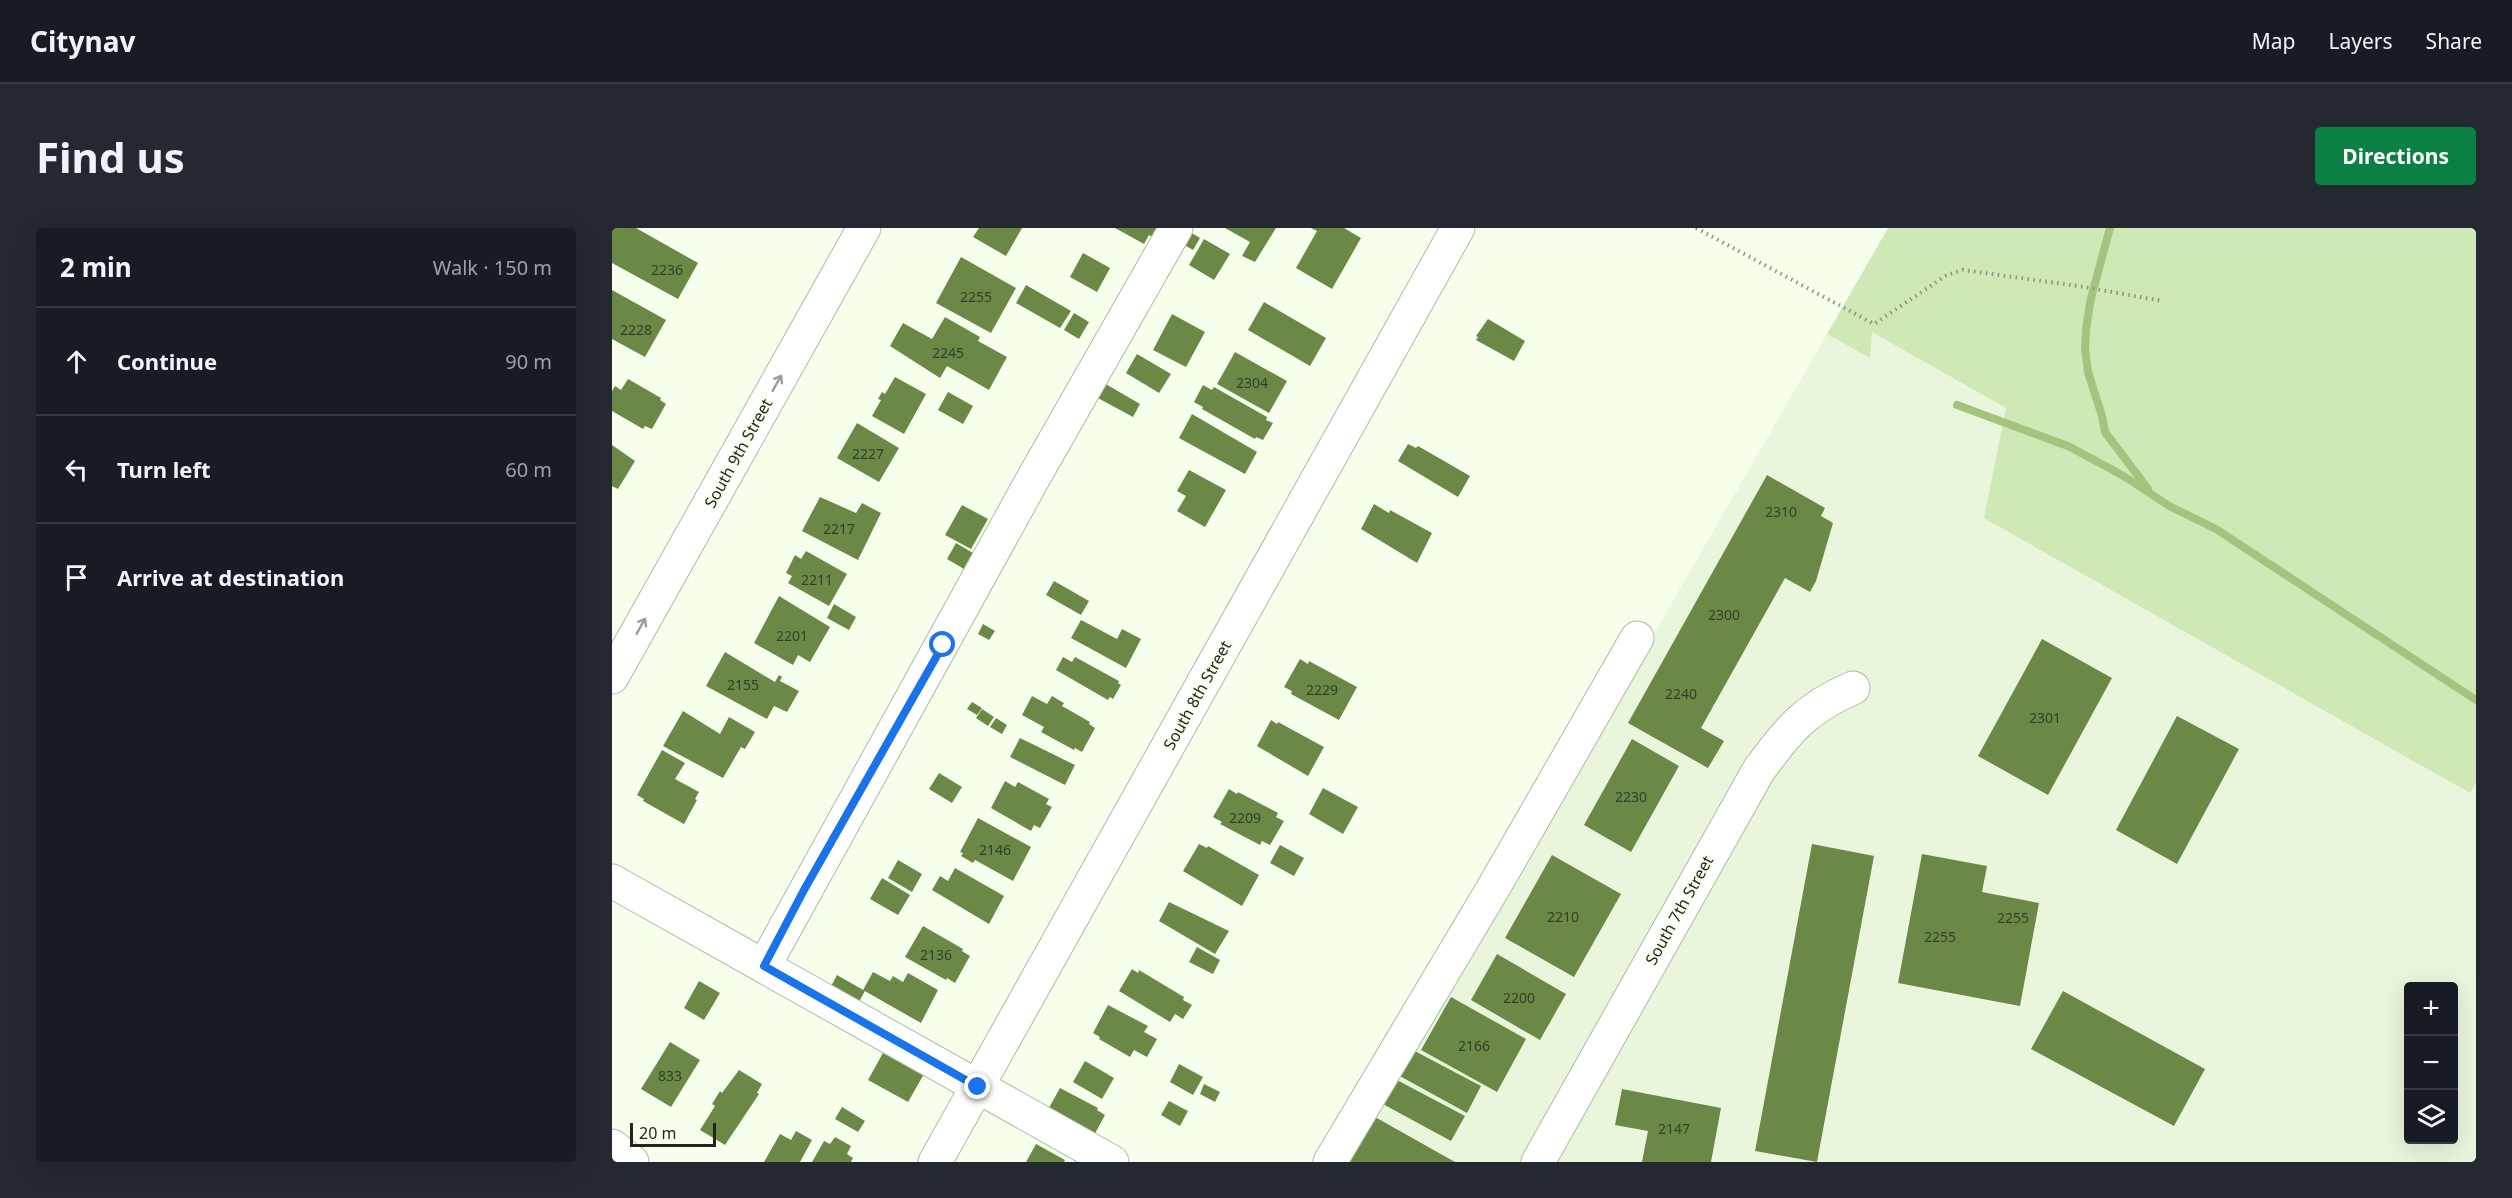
<!DOCTYPE html>
<meta charset="utf-8">
<style>
:root{--surface:#171b24;--page:#242831;--text:#f1f3f6;--muted:#9ea1a6;--line:#363941;--accent:#0b8043}
body{margin:0;font-family:"Noto Sans",sans-serif;background:var(--page);color:var(--text)}
.controls{position:absolute;right:18px;bottom:18px;display:grid;overflow:hidden;border-radius:6px;box-shadow:0 6px 24px #0002}
.controls button{width:54px;height:54px;display:grid;place-items:center;padding:0;border:0;border-bottom:2px solid var(--line);background:var(--surface);color:var(--text);font:30px sans-serif}
.scale{position:absolute;left:18px;bottom:15px;width:86px;box-sizing:border-box;padding-left:6px;border:3px solid #23261f;border-top:0;font-size:16px;line-height:21px;white-space:nowrap;color:#23261f;-webkit-text-stroke:4px #f5ffeb;paint-order:stroke}
.stop{position:absolute;width:18px;height:18px;margin:-14px;border:4px solid #1a73e8;border-radius:50%;background:#fff}
.stop.end{background:#1a73e8;border-color:#fff;box-shadow:0 2px 6px #0008}
.list{margin:0;padding:0;list-style:none}
h2{display:flex;justify-content:space-between;align-items:center;height:78px;margin:0;padding:0 24px;font-size:26px}
h2 small{font-size:20px;font-weight:400;color:var(--muted)}
.list li{display:grid;grid-template-columns:39px 1fr auto;gap:18px;align-items:center;box-sizing:border-box;height:108px;padding:0 24px;border-top:2px solid var(--line)}
.list b{display:block;font-size:22px;white-space:nowrap}
.list em{font-size:20px;font-style:normal;color:var(--muted)}
.icon{flex:none;width:33px;height:33px;fill:none;stroke:currentColor;stroke-width:2;stroke-linecap:round;stroke-linejoin:round}
.map{position:relative;flex:none;width:1864px;height:934px;overflow:hidden;border-radius:6px}
header{display:flex;align-items:center;gap:36px;box-sizing:border-box;height:84px;padding:0 30px;background:var(--surface);border-bottom:2px solid var(--line)}
header strong{font-size:28px}
nav{display:flex;gap:33px;margin-inline-start:auto;font-size:21px}
.intro{display:flex;align-items:center;justify-content:space-between;box-sizing:border-box;height:144px;padding:0 36px}
h1{margin:0;font-size:42px}
.button{padding:15px 27px;border-radius:6px;background:var(--accent);color:#fff;font-size:21px;font-weight:700}
main{display:flex;gap:36px;padding:0 36px}
aside{flex:1;background:var(--surface);border-radius:6px;box-shadow:0 6px 24px #0002}
.map>svg:first-child{display:block}
.built{fill:#e9f6db;fill-rule:evenodd}
.green{fill:#d0e7b6}
.lines{fill:none;stroke-linecap:round;stroke-linejoin:round}
.stream{stroke:#a5c27f;stroke-width:8}
.building{fill:#6c8847}
.minor-casing{stroke:#b0b9a6;stroke-width:35}
.major-casing{stroke:#b0b9a6;stroke-width:35}
.path{stroke:#8b9284;stroke-width:4;stroke-dasharray:1.5 4.5;stroke-linecap:butt}
.minor{stroke:#fff;stroke-width:33}
.major{stroke:#fff;stroke-width:33}
.oneway{stroke:#9c9d9a}
.route{stroke:#1a73e8;stroke-width:8}
.labels{text-anchor:middle;dominant-baseline:central;stroke-width:4.5;stroke-linejoin:round;paint-order:stroke}
.number-label{font-size:14px;fill:#353e29}
.street-label{font-size:16px;fill:#23261f;stroke:#f5ffeb}
</style>
<header>
<strong>Citynav</strong>
<nav><a>Map</a><a>Layers</a><a>Share</a></nav>
</header>
<div class="intro"><h1>Find us</h1><a class="button">Directions</a></div>
<main>
<aside>
<h2>2 min<small>Walk · 150 m</small></h2>
<ul class="list">
<li><svg class="icon" aria-label="ahead" viewBox="0 0 24 24"><path d="M12 20V5M6 11l6-6 6 6"/></svg><div><b>Continue</b></div><em>90 m</em></li>
<li><svg class="icon" aria-label="left" viewBox="0 0 24 24"><path d="M17 20v-9H6M10 6l-5 5 5 5"/></svg><div><b>Turn left</b></div><em>60 m</em></li>
<li><svg class="icon" aria-label="arrive" viewBox="0 0 24 24"><path d="M6 21V4h12l-3 4 3 4H6"/></svg><div><b>Arrive at destination</b></div></li>
</ul>
</aside>
<div class="map">
<svg width="1864" height="934" viewBox="0 0 1864 934">
<rect width="100%" height="100%" fill="#f5ffeb"/>
<!-- built -->
<path class="built" d="M1259,103L1394,180L1857,565L1864,555V934H737L1215,106L1258,130ZM1796,758H1842V912H1796Z"/>
<!-- green -->
<polygon class="green" points="1276,0 1864,0 1864,555 1858,565 1372,290 1394,180 1260,104 1258,130 1215,106"/>
<g class="lines">
<!-- stream -->
<g class="stream">
<polyline points="1498,0 1479,70 1474,101 1473,121 1476,144 1490,188 1493,204 1536,261"/>
<polyline points="1345,177 1456,218 1510,247 1559,279 1604,301 1864,472"/>
</g>
</g>
<!-- building -->
<g class="building">
<polygon points="0,0 24,0 86,35 66,71 0,35"/>
<polygon points="367,0 410,0 394,28 361,9"/>
<polygon points="503,0 548,0 543,10 537,7 532,16"/>
<polygon points="613,0 664,0 643,34 630,28 638,14"/>
<polygon points="699,0 732,0 749,10 720,61 684,40 705,3"/>
<polygon points="578,4 588,10 581,22 571,16"/>
<polygon points="592,11 618,26 602,52 577,37"/>
<polygon points="471,25 498,40 485,64 458,49"/>
<polygon points="349,29 404,60 379,105 324,75"/>
<polygon points="414,57 459,83 448,100 404,75"/>
<polygon points="0,62 54,92 33,129 0,111"/>
<polygon points="652,74 714,110 698,138 636,102"/>
<polygon points="462,85 477,94 467,111 452,102"/>
<polygon points="560,86 593,104 574,139 541,122"/>
<polygon points="333,89 368,109 366,113 395,129 377,162 335,138 328,150 278,118 291,95 320,111"/>
<polygon points="876,91 913,113 902,133 864,112 866,109 864,108"/>
<polygon points="623,124 675,153 657,185 605,156"/>
<polygon points="525,126 559,146 547,165 514,145"/>
<polygon points="283,149 314,166 292,206 260,188 269,172 266,171 270,164 273,166"/>
<polygon points="16,151 49,170 48,172 54,176 40,201 33,198 31,201 0,183 0,163 3,158 9,162"/>
<polygon points="492,155 528,176 521,189 484,169"/>
<polygon points="591,157 600,162 602,159 655,189 654,192 661,195 651,212 644,209 643,211 590,181 591,179 582,174"/>
<polygon points="336,164 361,178 351,196 326,182"/>
<polygon points="580,186 645,224 633,246 567,210"/>
<polygon points="245,195 287,220 267,254 225,230"/>
<polygon points="796,216 804,220 806,218 858,248 846,269 786,233"/>
<polygon points="0,217 23,233 6,261 0,258"/>
<polygon points="577,242 614,262 593,299 565,283 574,268 565,263"/>
<polygon points="1155,247 1213,280 1209,288 1221,295 1204,353 1198,364 1173,350 1089,500 1112,513 1096,540 1016,495"/>
<polygon points="208,269 244,285 250,275 269,285 246,332 190,303"/>
<polygon points="762,276 777,285 778,282 820,305 805,335 749,301"/>
<polygon points="350,277 376,291 359,321 333,307"/>
<polygon points="344,315 361,325 352,341 335,331"/>
<polygon points="194,323 235,346 217,378 176,355 180,348 174,345 183,327 189,331"/>
<polygon points="442,353 477,373 469,387 434,367"/>
<polygon points="167,368 218,399 198,434 186,427 181,437 142,415"/>
<polygon points="222,376 244,389 237,402 215,390"/>
<polygon points="469,392 505,411 510,401 529,411 514,440 459,410"/>
<polygon points="371,396 383,403 377,412 366,406"/>
<polygon points="1430,411 1500,450 1436,567 1366,528"/>
<polygon points="113,424 163,454 167,447 170,449 168,453 187,463 175,484 162,478 155,491 94,458"/>
<polygon points="451,429 460,434 463,429 507,453 506,455 509,457 501,471 498,469 496,472 444,442"/>
<polygon points="688,431 696,436 697,433 745,459 727,492 679,466 680,463 672,459"/>
<polygon points="420,468 435,476 440,468 452,475 450,478 478,494 477,496 483,500 470,524 463,520 462,522 429,504 432,499 410,487"/>
<polygon points="360,474 370,480 365,487 355,481"/>
<polygon points="370,481 382,489 376,498 364,490"/>
<polygon points="71,483 108,506 117,489 143,504 133,521 129,519 111,550 51,518"/>
<polygon points="1565,488 1627,521 1565,636 1504,602"/>
<polygon points="384,490 395,497 390,506 378,499"/>
<polygon points="659,492 665,496 666,494 712,519 696,548 645,518"/>
<polygon points="408,510 463,537 453,557 398,529"/>
<polygon points="1020,511 1067,538 1019,624 972,597"/>
<polygon points="50,522 73,535 63,551 87,564 83,571 85,572 72,596 31,573 32,571 25,567"/>
<polygon points="327,545 350,559 340,575 317,561"/>
<polygon points="393,553 403,559 406,554 437,571 434,576 440,579 428,600 422,597 419,603 379,580"/>
<polygon points="711,560 746,579 731,606 697,586"/>
<polygon points="617,561 625,566 626,564 666,585 664,589 672,593 658,617 650,613 648,617 608,596 610,594 601,589"/>
<polygon points="366,590 419,619 401,653 363,632 361,635 349,628 351,625 348,624"/>
<polygon points="587,616 595,620 596,618 647,647 630,678 571,643"/>
<polygon points="1200,616 1262,628 1205,934 1143,923"/>
<polygon points="668,617 692,630 682,648 658,635"/>
<polygon points="1310,626 1375,638 1370,664 1427,675 1408,778 1286,755"/>
<polygon points="940,627 1009,666 962,749 893,710"/>
<polygon points="286,632 310,646 300,664 276,650"/>
<polygon points="343,640 392,668 377,696 320,662 328,648 336,653"/>
<polygon points="270,650 298,667 286,687 258,671"/>
<polygon points="557,674 617,703 603,726 547,693"/>
<polygon points="311,698 351,721 350,723 358,728 343,755 335,750 334,752 293,729"/>
<polygon points="585,719 608,732 601,746 577,734"/>
<polygon points="885,726 954,766 928,812 859,772"/>
<polygon points="520,741 526,745 527,742 572,769 571,772 580,777 571,791 563,786 558,794 507,763"/>
<polygon points="261,744 278,753 281,748 291,754 296,745 326,762 309,795 251,762"/>
<polygon points="225,747 253,763 244,779 216,764"/>
<polygon points="87,753 108,765 92,792 72,780"/>
<polygon points="1451,763 1593,841 1562,898 1419,821"/>
<polygon points="839,769 914,811 885,864 809,822"/>
<polygon points="496,777 536,798 532,804 545,811 535,829 522,822 518,829 487,811 488,809 481,805"/>
<polygon points="58,814 88,832 59,879 29,861"/>
<polygon points="799,821 869,858 855,885 786,847"/>
<polygon points="272,823 312,846 296,874 256,852"/>
<polygon points="473,833 502,850 490,871 461,854"/>
<polygon points="567,836 591,849 581,867 558,854"/>
<polygon points="127,842 150,856 145,865 147,866 113,917 88,902 103,878 100,876 108,863 110,865"/>
<polygon points="783,851 853,888 839,913 769,875"/>
<polygon points="592,856 608,864 603,874 588,866"/>
<polygon points="448,860 486,880 485,882 493,887 479,913 433,887"/>
<polygon points="1010,861 1109,880 1099,934 1030,934 1036,903 1003,897"/>
<polygon points="557,873 576,883 568,898 549,887"/>
<polygon points="230,879 253,893 246,904 223,891"/>
<polygon points="763,889 843,934 738,934"/>
<polygon points="184,903 200,912 188,934 152,934 168,906 179,912"/>
<polygon points="223,909 239,918 235,926 241,930 239,934 200,934 212,913 218,916"/>
<polygon points="424,916 453,932 452,934 414,934"/>
</g>
<g class="lines">
<!-- minor casing -->
<g class="minor-casing">
<g id="minor">
<polyline points="0,653 500,934"/>
<polyline points="152,738 422,249 564,0"/>
<polyline points="323,934 846,0"/>
<polyline points="718,934 883,657 1025,410"/>
<path d="M926,934L1147,542C1176,502 1194,480 1241,460"/>
</g>
</g>
<!-- major casing -->
<g class="major-casing">
<g id="major">
<polyline points="0,449 252,0"/>
<polyline points="0,918 20,934"/>
</g>
</g>
<!-- path -->
<polyline class="path" points="1084,0 1262,96 1335,47 1351,42 1466,58 1551,73"/>
<!-- minor -->
<use href="#minor" class="minor"/>
<!-- major -->
<use href="#major" class="major"/>
</g>
<!-- one-way arrows -->
<defs><path id="oneway-shaft" d="M-6 0H5M1.5-3L5.5 0L1.5 3" fill="none" stroke-width="1.6" stroke-linecap="round" stroke-linejoin="round" transform="scale(1.5)"/></defs>
<g class="oneway">
<use href="#oneway-shaft" transform="translate(165 155) rotate(-61)"/>
<use href="#oneway-shaft" transform="translate(29 398) rotate(-61)"/>
</g>
<g class="lines">
<!-- route -->
<polyline class="route" points="331,417 192,662 152,738 366,859"/>
</g>
<g class="labels">
<!-- number labels -->
<g class="number-label">
<text x="55" y="41">2236</text>
<text x="364" y="68">2255</text>
<text x="24" y="101">2228</text>
<text x="336" y="124">2245</text>
<text x="640" y="154">2304</text>
<text x="256" y="225">2227</text>
<text x="1169" y="283">2310</text>
<text x="227" y="300">2217</text>
<text x="205" y="351">2211</text>
<text x="1112" y="386">2300</text>
<text x="180" y="407">2201</text>
<text x="131" y="456">2155</text>
<text x="710" y="461">2229</text>
<text x="1069" y="465">2240</text>
<text x="1433" y="489">2301</text>
<text x="1019" y="568">2230</text>
<text x="633" y="589">2209</text>
<text x="383" y="621">2146</text>
<text x="951" y="688">2210</text>
<text x="1401" y="689">2255</text>
<text x="1328" y="708">2255</text>
<text x="324" y="726">2136</text>
<text x="907" y="769">2200</text>
<text x="862" y="817">2166</text>
<text x="58" y="847">833</text>
<text x="1062" y="900">2147</text>
</g>
<!-- street labels -->
<g class="street-label">
<text transform="translate(126 225) rotate(-61)">South 9th Street</text>
<text transform="translate(585 467) rotate(-61)">South 8th Street</text>
<text transform="translate(1067 682) rotate(-61)">South 7th Street</text>
</g>
</g>
</svg>
<div class="controls">
<button>+</button>
<button>−</button>
<button><svg class="icon" aria-label="layers" viewBox="0 0 24 24"><path d="M12 4l9 5-9 5-9-5zM3 14l9 5 9-5"/></svg></button>
</div>
<div class="scale">20 m</div>
<div class="stop" style="left:331px;top:417px"></div>
<div class="stop end" style="left:366px;top:859px"></div>
</div>
</main>
